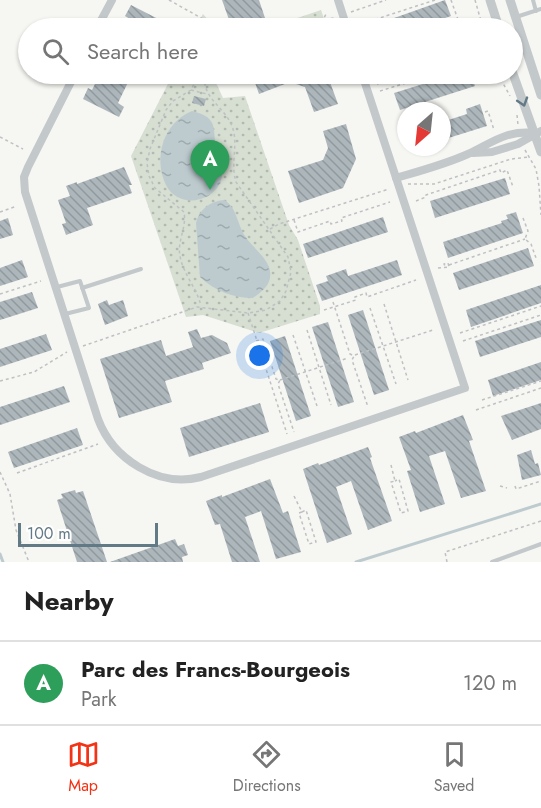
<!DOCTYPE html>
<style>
:root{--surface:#fff;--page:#f2f2f2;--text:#222;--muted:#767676;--line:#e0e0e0;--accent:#f33315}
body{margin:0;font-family:Jost,sans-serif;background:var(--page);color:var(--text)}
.compass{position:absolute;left:397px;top:102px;width:54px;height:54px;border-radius:50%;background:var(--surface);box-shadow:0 2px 4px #0004;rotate:207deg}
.scale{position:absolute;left:18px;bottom:15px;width:140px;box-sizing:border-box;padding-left:6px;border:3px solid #627986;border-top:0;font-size:16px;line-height:21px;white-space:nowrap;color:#627986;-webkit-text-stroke:4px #fff;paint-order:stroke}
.you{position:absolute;left:260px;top:356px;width:21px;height:21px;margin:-15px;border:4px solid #fff;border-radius:50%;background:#1a73e8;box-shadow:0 0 0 9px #1a73e833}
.badge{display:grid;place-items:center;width:39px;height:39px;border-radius:50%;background:var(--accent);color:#fff;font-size:20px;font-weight:700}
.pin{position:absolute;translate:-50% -50px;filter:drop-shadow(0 2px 3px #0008)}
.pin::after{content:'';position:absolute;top:32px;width:21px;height:18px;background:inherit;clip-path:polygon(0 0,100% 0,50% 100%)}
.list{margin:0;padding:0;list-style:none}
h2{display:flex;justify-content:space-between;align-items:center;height:78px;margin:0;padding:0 24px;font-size:26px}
h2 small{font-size:20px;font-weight:400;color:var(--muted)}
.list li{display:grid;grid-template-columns:39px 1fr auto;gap:18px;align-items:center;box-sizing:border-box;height:84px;padding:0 24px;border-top:2px solid var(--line)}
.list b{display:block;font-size:22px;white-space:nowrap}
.list p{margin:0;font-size:20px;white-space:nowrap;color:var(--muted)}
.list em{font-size:20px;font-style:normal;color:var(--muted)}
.icon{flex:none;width:33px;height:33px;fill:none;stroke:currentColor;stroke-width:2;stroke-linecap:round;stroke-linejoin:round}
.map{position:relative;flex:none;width:541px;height:562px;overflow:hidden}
.search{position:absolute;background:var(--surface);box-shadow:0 2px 4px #0004;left:18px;right:18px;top:18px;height:66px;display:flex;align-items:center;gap:15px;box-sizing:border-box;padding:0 21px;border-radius:33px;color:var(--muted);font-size:22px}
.sheet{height:162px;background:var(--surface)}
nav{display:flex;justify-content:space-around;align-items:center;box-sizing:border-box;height:84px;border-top:2px solid var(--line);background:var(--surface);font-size:16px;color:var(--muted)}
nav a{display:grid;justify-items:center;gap:3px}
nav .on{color:var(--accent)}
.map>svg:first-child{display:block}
.park{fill:url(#park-dots)}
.water{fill:url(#water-ripples)}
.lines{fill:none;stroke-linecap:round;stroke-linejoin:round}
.stream{stroke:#bdcbcf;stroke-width:3}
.building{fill:url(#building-back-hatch)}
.path{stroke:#bec1c3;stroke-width:1.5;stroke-dasharray:3 3;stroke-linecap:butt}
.service{stroke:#c3c8cb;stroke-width:4}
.minor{stroke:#c3c8cb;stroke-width:8}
.tertiary{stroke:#c3c8cb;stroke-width:9}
.oneway{stroke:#627986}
</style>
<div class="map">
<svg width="541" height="562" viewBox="0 0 541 562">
<defs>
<pattern id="park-dots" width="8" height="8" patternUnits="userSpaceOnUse" patternTransform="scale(1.5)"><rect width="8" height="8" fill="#d7ded2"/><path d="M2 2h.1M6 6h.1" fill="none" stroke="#b2b9b0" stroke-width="1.8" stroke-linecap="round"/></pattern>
<pattern id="water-ripples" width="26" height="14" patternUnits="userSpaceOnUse" patternTransform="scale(1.5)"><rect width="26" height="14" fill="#bdcbcf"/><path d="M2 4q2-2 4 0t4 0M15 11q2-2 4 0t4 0" fill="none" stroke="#9daaae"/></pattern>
<pattern id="building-back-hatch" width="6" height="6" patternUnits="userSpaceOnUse" patternTransform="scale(1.5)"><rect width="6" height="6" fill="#adb7bb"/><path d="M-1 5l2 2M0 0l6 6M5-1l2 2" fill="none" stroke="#909a9e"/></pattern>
</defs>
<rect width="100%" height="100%" fill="#f6f6f2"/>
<!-- park -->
<g class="park">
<polygon points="321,10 327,28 268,28"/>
<polygon points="203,14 215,28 195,28"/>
<polygon points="173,74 212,74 223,98 245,96 289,225 298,240 320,306 320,314 259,333 203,315 186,317 131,156"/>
</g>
<!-- water -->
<g class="water">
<path d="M192,111C222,118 211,132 217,154C219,165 226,173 219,185C208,204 177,207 166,185C153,158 163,123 192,111Z"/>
<path d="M224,200C237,207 237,224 245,236C252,247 268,258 270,271C272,284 263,291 253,298C233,298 215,291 200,277L196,223C199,210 210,201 224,200Z"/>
</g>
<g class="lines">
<!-- stream -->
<g class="stream">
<polyline points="0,554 3,562"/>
<polyline points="356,562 541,504"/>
</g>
</g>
<!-- building -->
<g class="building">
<polygon points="222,0 259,0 267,24 255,28 232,28"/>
<polygon points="445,0 451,16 415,28 366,28"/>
<polygon points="131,5 166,23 164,28 125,28 130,19 125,16"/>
<polygon points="100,74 132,74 118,103 124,107 119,117 83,99 88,88 92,90"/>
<polygon points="252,74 327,74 338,104 314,112 305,87 290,82 259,94"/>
<polygon points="455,74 471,74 475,86 400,110 394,93"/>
<polygon points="194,96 206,99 204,106 192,103"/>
<polygon points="480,104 487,126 442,140 442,122 467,114 466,109"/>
<polygon points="346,124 356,159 343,188 299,203 288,171 323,160 328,148 323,131"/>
<polygon points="124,167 132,185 129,185 132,193 87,208 93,225 66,235 62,224 66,223 58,200 70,196 66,186 77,182 77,184"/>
<polygon points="505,178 510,194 435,218 430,201"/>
<polygon points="516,212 523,233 448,258 443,242 502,223 501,221 508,219 506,215"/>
<polygon points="383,217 388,232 308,258 303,244"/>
<polygon points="8,218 13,235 0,239 0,221"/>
<polygon points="528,248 534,266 459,290 453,273"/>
<polygon points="22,260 28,277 0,286 0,268"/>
<polygon points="397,260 402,275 322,301 316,285 328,281 326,276 346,269 348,276"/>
<polygon points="541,285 541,303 471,327 466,310"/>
<polygon points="32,292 38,308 0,320 0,302"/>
<polygon points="107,300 109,305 123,300 128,316 105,325 98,304"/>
<polygon points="363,310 389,390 374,395 348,315"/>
<polygon points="541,320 541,337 480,357 475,341"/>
<polygon points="328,322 354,402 338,407 312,327"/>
<polygon points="197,329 201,338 212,335 227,343 231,353 202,363 204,369 165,381 172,402 119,418 100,359 161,340 166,356 193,347 188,332"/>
<polygon points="46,334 52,350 0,367 0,349"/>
<polygon points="285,336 311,416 296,421 270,341"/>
<polygon points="541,362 541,380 493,396 488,380"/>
<polygon points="64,386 70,402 0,425 0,407"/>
<polygon points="260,403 269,432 189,457 180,428"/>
<polygon points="541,403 541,429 512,440 501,416"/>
<polygon points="463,415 473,440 469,441 486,491 461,498 445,451 429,456 445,504 420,512 407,471 411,470 399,437 415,431 416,433"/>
<polygon points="77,428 83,445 14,468 8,452"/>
<polygon points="368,447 372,457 370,458 392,521 368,530 351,481 336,487 352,534 327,543 303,469 318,463 319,465"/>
<polygon points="531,450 535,464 538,463 541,475 522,480 517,455"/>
<polygon points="270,479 283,513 288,511 301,552 276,559 261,511 245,517 260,562 232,562 220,524 215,525 206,501 222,495 222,497"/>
<polygon points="75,490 76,493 83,491 107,562 77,562 57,500 63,498 61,494"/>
<polygon points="175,539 178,546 184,544 188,555 182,557 183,562 110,562"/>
</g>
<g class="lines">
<!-- path -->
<g class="path">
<polyline points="169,0 203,19 213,28"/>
<polyline points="451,0 461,28"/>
<polyline points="475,0 483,28"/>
<polyline points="351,12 386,0"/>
<polyline points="358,25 435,0"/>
<polyline points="302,28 336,17"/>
<polyline points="319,28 327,12"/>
<path d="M199,74L191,90L173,101L166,110L150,149L147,163L149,176L155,188L184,212C187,227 177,241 180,256C183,274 197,288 201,306"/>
<polyline points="475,74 477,79"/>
<polyline points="498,74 510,96"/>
<polyline points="199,75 210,77"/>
<polyline points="377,84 409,74"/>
<polyline points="191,90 207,94"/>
<polyline points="380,91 435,74"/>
<polyline points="485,112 488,111 494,130"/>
<polyline points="517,115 518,125"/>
<polyline points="0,137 23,149"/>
<polyline points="525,150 536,169 539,186 541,215"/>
<polyline points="408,184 434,184 511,159 529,157"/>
<polyline points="416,201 426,197 426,195 500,170 501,173 507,170 513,187"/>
<polyline points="0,212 17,206"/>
<polyline points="523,218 528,231 525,239 531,244 536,258"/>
<polyline points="294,220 298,232 330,221 331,224 342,221 341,218 390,202"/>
<polyline points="270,229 279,224 389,189"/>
<polyline points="449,265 525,239"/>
<polyline points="438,268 449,267 448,263 444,264 445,266"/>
<polyline points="0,294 41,281"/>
<polyline points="333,302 350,354 354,356 352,360 368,407"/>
<polyline points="384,304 408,380"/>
<polyline points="370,308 396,384"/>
<polyline points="324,310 356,300 355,297 366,293 367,297 416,280"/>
<polyline points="248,313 287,434"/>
<polyline points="307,330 331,405"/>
<polyline points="460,333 541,306"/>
<polyline points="293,335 318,409"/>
<polyline points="256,341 263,339 276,379 280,380 278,384 294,432"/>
<polyline points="463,341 541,315"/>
<path d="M83,346L197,307L248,313L266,310L280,301L286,291L291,272L288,257L236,182C230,163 239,144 232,126C224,106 201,98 205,74"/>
<polyline points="355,355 433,330"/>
<polyline points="280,380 348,358"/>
<polyline points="0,381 34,372 67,352"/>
<polyline points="482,400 541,381"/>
<polyline points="476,410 541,388"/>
<polyline points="391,465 395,481 391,482 401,513 408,511 399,479 395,481"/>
<polyline points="0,472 10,494 16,530 29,562"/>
<polyline points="17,473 98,444"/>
<polyline points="500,486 507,488"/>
<polyline points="515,486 516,489 541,481"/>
<polyline points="294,496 302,512 299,513 309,544 316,542 306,510 302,512"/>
<polyline points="447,562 445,552 541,521"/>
</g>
<!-- service -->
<g class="service">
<polyline points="533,0 536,11"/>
<polyline points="516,17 541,9"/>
<polyline points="57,287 80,281 89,308 65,314"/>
<polyline points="82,288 141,269"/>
<polyline points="492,562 541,544"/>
</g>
<!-- minor -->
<g class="minor">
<polyline points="338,0 347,28"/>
<polyline points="97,28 112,0"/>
<path d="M75,74L28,167L24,177L25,192L98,419C113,459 158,488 201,477L465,388L362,74"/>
<polyline points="473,153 492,152 518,144 541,131"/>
<path d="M396,178C420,171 446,164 468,154C492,143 506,130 534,133"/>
</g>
<!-- tertiary -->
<g class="tertiary">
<polyline points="490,0 499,28"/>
<polyline points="510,0 541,95"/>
<polyline points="512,71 541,152"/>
</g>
</g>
<!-- one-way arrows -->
<defs><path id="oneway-chevron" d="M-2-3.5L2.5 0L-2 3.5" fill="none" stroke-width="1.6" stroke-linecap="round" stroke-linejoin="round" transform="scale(1.5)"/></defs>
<use class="oneway" href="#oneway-chevron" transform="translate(523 102) rotate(72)"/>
</svg>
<svg class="compass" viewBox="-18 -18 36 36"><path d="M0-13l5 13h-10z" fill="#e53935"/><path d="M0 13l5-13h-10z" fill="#767676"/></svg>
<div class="scale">100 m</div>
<div class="you"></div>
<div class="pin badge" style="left:210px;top:190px;background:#2e9e5b">A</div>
<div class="search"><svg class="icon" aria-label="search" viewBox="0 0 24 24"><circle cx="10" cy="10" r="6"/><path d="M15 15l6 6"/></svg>Search here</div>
</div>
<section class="sheet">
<h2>Nearby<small></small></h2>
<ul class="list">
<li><span class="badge" style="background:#2e9e5b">A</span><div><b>Parc des Francs-Bourgeois</b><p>Park</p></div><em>120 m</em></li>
</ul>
</section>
<nav>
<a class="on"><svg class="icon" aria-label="map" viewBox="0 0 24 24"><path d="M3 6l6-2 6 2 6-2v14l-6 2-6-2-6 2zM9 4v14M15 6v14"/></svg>Map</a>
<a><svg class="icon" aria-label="directions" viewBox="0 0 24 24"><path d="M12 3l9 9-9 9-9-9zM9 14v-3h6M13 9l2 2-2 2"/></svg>Directions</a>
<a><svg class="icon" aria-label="saved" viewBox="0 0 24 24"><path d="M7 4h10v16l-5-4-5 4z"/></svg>Saved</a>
</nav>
